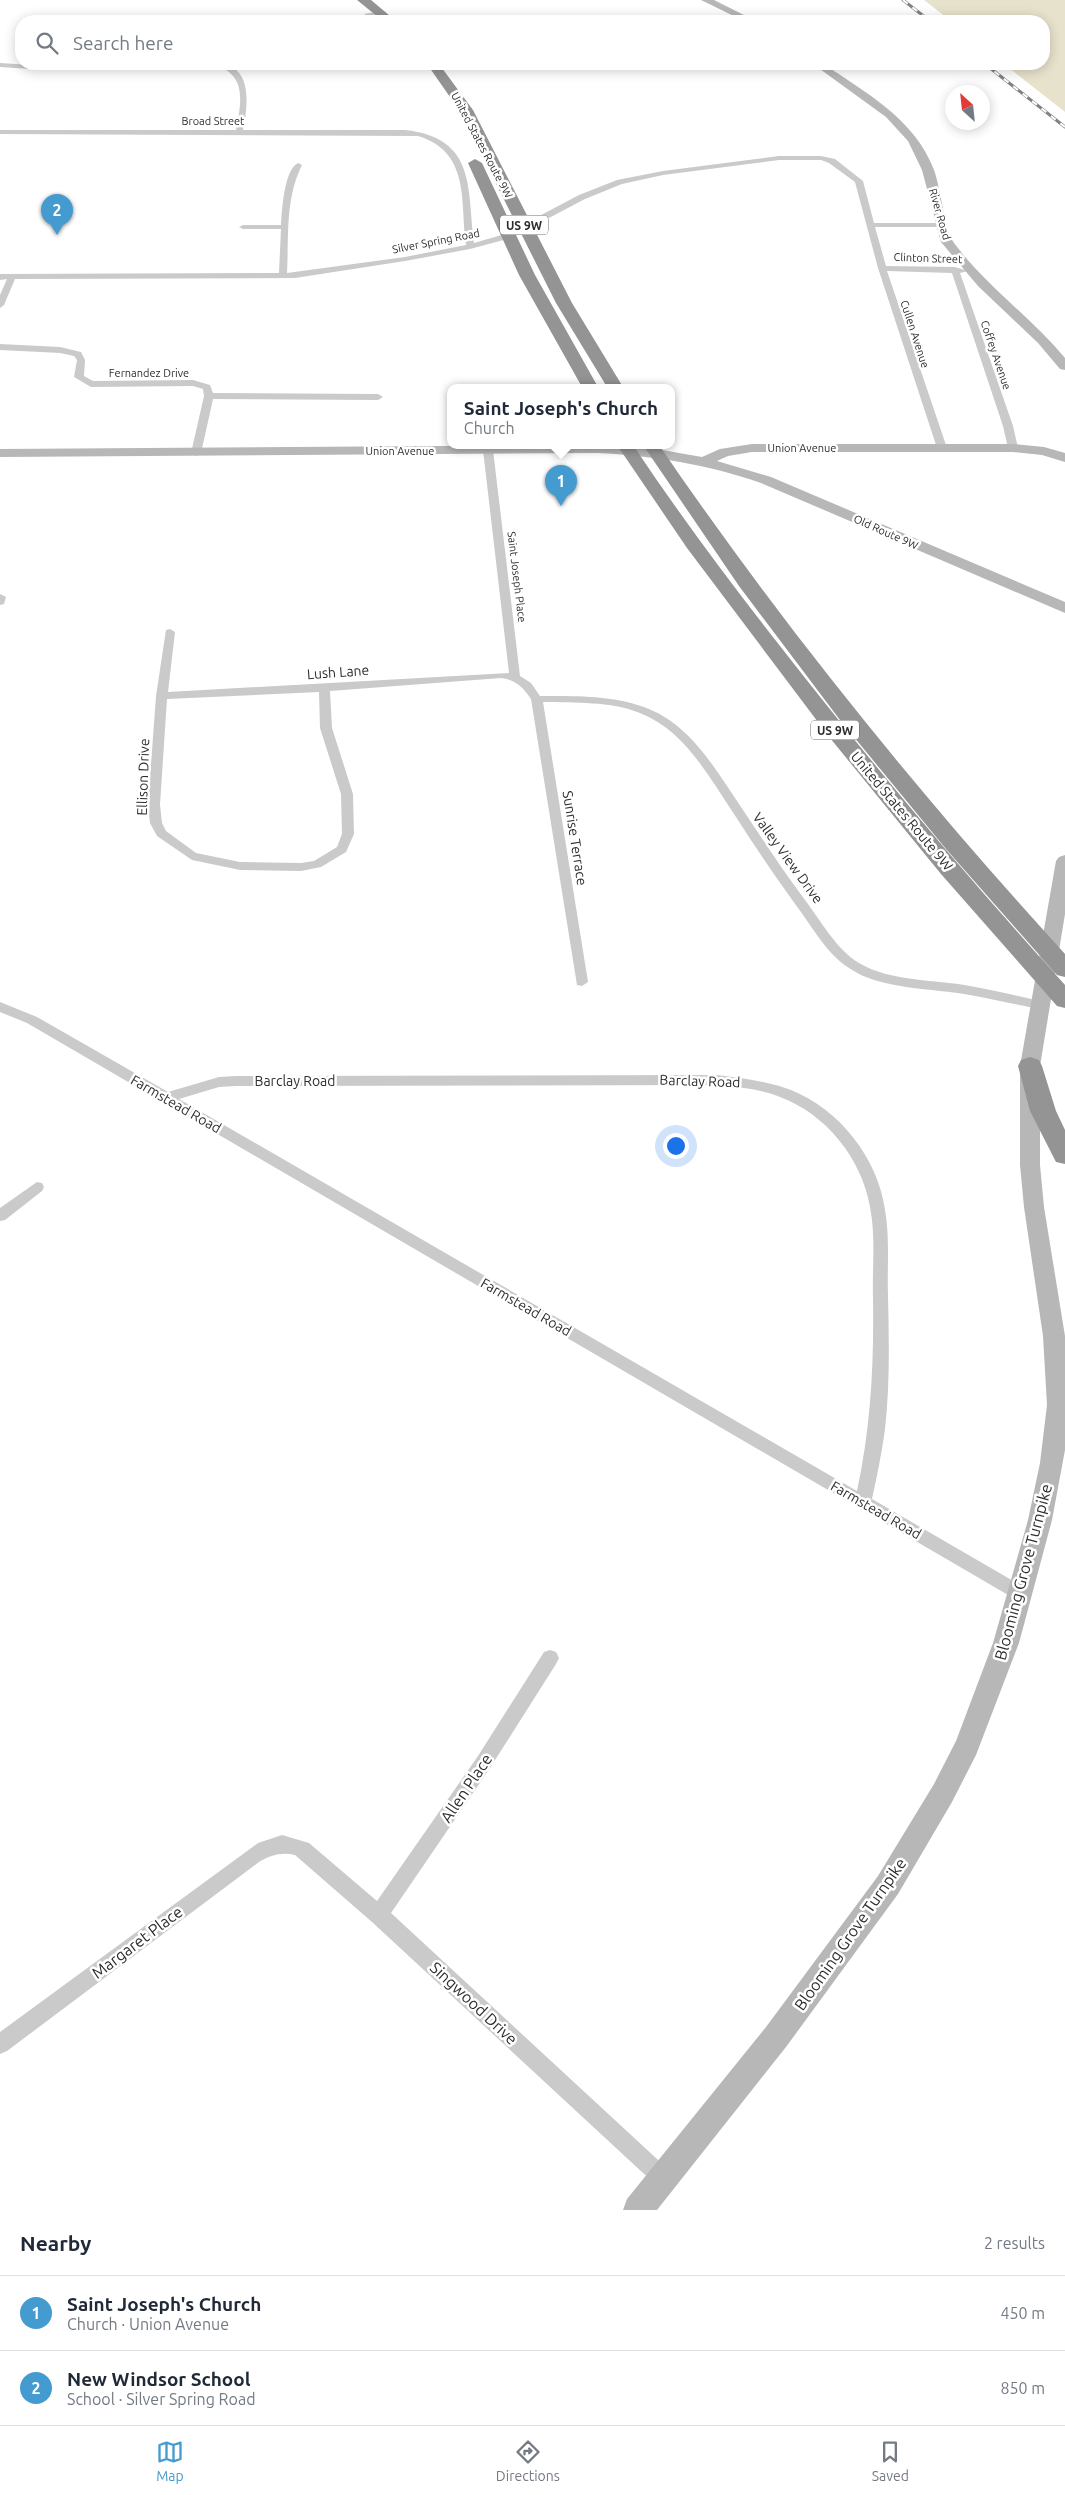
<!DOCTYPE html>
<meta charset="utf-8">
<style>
:root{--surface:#fff;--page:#f6f6f7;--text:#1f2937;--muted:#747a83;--line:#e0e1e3;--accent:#449bcf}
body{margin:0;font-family:Ubuntu,sans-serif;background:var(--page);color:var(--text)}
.compass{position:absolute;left:945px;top:85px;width:45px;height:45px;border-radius:50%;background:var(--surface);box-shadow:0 2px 12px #0003;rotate:333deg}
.you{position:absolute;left:675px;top:1145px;width:18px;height:18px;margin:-12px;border:4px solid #fff;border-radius:50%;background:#1a73e8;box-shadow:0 0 0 8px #1a73e833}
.badge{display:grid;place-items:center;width:32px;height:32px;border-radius:50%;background:var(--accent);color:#fff;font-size:16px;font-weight:700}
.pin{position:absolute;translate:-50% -41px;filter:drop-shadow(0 1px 2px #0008)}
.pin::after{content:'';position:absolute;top:26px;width:18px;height:15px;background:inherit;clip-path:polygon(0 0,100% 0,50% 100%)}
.popup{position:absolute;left:447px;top:384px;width:228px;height:65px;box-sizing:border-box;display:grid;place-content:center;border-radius:10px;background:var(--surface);filter:drop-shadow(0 1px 4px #0005);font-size:16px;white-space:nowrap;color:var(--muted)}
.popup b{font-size:19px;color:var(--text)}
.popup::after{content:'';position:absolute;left:50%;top:100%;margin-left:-10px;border:10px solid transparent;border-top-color:var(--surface)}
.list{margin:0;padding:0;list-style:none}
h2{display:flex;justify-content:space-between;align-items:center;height:65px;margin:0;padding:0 20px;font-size:21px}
h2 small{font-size:16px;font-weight:400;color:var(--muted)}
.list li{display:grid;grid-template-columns:32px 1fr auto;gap:15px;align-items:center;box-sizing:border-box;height:75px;padding:0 20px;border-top:1px solid var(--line)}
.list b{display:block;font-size:19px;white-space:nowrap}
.list p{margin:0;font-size:16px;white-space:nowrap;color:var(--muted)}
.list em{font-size:16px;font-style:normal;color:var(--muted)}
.icon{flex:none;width:28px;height:28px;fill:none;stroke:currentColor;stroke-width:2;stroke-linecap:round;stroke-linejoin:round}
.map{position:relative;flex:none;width:1065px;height:2210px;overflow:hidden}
.search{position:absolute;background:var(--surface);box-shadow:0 2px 12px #0003;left:15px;right:15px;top:15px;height:55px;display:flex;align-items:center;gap:12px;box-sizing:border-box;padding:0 18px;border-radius:20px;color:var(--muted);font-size:19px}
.sheet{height:215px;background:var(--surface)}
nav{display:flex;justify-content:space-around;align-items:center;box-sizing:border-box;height:70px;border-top:1px solid var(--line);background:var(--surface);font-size:14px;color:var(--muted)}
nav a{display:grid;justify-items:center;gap:2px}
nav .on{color:var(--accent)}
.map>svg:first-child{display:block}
.water{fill:#e7e2cb}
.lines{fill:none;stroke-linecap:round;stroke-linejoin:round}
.street{fill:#cacaca;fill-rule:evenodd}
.secondary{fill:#b7b7b7;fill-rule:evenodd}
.highway{fill:#949494;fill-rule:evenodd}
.rail-casing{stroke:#828282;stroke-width:3}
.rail{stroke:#fff;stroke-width:2;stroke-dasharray:6;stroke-linecap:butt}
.labels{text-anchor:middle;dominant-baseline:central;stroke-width:5;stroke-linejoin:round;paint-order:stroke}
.far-street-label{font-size:11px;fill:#2d2d2d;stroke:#fff}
.shield{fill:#fff;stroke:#6c6c6c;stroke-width:1}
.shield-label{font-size:12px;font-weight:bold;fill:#2d2d2d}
.street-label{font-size:14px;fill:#2d2d2d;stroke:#fff}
.near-street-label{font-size:16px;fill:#2d2d2d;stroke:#fff}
</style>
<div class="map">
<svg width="1065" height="2210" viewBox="0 0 1065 2210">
<rect width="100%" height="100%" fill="#fff"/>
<!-- water -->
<polygon class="water" points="924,0 1065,0 1065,112 1004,64 1044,64 1044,21 951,21"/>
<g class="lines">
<!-- street -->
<g class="street">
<polygon points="381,11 379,14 367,16 364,14"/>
<polygon points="0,63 31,65 35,67 31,69 0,67"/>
<path d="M218,64C253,64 248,106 243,130H405C477,138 467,189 474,243L505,234L579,195L617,180L663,171L779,156H821L835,159L863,181L874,223H941L945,225L941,227H875L886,266L955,267L968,271L960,273L1013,426L1018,448L1013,451L1008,448L1003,426L952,273L887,271L947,448L942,451L937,448L878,268L855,182L829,163L821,160H779L663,175L622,184L585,199L511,238L470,249L405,261L295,278L15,279L4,305L0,308V295L7,279L0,280V274L279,273L281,229H243L239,227L243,225H281C282,210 284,170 298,163L302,165C285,199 289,236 287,273L405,257L466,245C460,203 471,152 418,136L0,134V130H236C239,113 245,90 233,76C229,71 222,68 218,64Z"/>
<polygon points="0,344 60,347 81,352 85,360 84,376 93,381 193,380 210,385 213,393 378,394 383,397 378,400 213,399 201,453 196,456 191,453 204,396 203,389 193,386 91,387 74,377 77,360 74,356 60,353 0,350"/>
<path d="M488,447L493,450L520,676L531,683L540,696C576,696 615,695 649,709C693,727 717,772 743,810C763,840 783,871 805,900C821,921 836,949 859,963C891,982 934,979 970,986C993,990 1017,996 1040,1001L1045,1002L1047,1005L1045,1008L1040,1009C1017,1005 993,999 970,995C933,988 880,990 849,968C827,954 813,928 798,908C776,878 756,848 736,817C710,779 686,731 640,713C610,701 575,703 543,702L588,982L582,986L577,985L531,699C523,687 516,680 501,678L330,691L332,728L353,794L354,834L346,852L321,867L301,871L240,870L192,860L157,836L150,823L148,805L156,696L166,630L170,629L175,632L168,692L509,673L483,450ZM319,692L320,728L341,794L342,834L337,847L314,861L301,863L240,862L196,853L166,831L162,823L160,805L167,699Z"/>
<polygon points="0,594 6,597 4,604 0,605"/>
<path d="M0,1002L37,1017L168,1092L219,1077L236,1076L717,1075C742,1078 767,1081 791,1090C839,1109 878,1158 885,1210C890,1238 887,1268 888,1296C889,1340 890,1385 885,1429C882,1452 877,1476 872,1499L1027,1589L1029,1594L1027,1599L1021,1601L1015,1599L27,1023L0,1012ZM717,1085C738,1087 760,1089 780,1097C826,1114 862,1159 870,1207C876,1237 872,1268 873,1298C874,1364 871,1426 857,1491L179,1099L219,1087L236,1086Z"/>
<polygon points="37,1182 42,1183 44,1187 42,1191 5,1220 0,1221 0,1208"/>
<path d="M550,1650L556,1652L559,1658L556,1664L490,1768L391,1913L670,2171L673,2178L670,2185L663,2188L656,2185L372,1922L295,1855C281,1852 271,1855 259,1862L7,2051L0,2054V2032L258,1843L282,1835L309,1843L377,1901L478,1756L544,1652Z"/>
</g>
<!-- secondary -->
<g class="secondary">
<polygon points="701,0 714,0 756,21 744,21"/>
<path d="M813,64H824C866,93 915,119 934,170C941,189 944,229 954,243C986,286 1031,317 1065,358V370L1060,369L1038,343L978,286L941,242L922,170L908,141L886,117Z"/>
<path d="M752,444H1013L1044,447L1065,453V462L1042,455L1013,452H752L728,456L717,461L771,477L1065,602V613L761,483C707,464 654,456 597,453L0,457V449L597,445L662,450L702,457L720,449Z"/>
<polygon points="1065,855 1065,914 1040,1066 1040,1165 1044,1207 1065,1336 1065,1450 1052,1520 1019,1643 976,1755 952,1802 898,1894 786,2047 657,2210 623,2210 627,2199 766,2027 878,1876 934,1784 956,1741 993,1643 1028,1520 1040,1463 1047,1405 1043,1336 1024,1207 1020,1165 1020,1066 1056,861 1059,857"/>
</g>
<!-- highway -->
<g class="highway">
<polygon points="357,0 371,0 396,21 383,21"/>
<polygon points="427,64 439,64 473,110 572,303 623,387 607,387 556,303 459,110"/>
<polygon points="475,159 482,163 535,275 598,387 582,387 519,275 468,163"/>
<path d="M617,445H633C679,514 729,581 780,646C871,763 966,876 1065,985V1008L1057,1006L941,874L830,738L687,548Z"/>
<path d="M643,445H659C782,625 918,793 1065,954V977L1057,975L946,849L840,720L739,586Z"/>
<polygon points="1030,1057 1039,1060 1042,1066 1056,1111 1065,1130 1065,1164 1056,1162 1030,1111 1018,1066 1021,1060"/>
</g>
<!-- rail casing -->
<g class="rail-casing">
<g id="rail">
<polyline points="903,0 930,21"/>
<polyline points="985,64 1065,127"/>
</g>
</g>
<!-- rail -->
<use href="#rail" class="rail"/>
</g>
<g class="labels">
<!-- far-street labels -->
<g class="far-street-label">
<text x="213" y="121">Broad Street</text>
<text transform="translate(482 145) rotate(62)">United States Route 9W</text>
<text transform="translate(940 214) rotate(74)">River Road</text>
<text transform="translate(436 241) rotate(-11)">Silver Spring Road</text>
<text transform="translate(928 258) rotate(2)">Clinton Street</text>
<text transform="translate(915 334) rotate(72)">Cullen Avenue</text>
<text transform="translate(996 355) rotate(71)">Coffey Avenue</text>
<text x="149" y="373">Fernandez Drive</text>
<text x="802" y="448">Union Avenue</text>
<text x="400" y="451">Union Avenue</text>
<text transform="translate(886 532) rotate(24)">Old Route 9W</text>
<text transform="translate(517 577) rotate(83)">Saint Joseph Place</text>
</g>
<!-- shield labels -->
<g class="shield">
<rect x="500" y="215.5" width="48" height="19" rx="4"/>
<rect x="811" y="720.5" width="48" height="19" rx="4"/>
</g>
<g class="shield-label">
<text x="524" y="225">US 9W</text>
<text x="835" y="730">US 9W</text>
</g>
<!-- street labels -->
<g class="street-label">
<text transform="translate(338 672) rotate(-4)">Lush Lane</text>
<text transform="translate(143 777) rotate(-88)">Ellison Drive</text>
<text transform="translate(902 811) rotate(50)">United States Route 9W</text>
<text transform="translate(575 838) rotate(81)">Sunrise Terrace</text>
<text transform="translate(788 858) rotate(54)">Valley View Drive</text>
<text x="295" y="1081">Barclay Road</text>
<text transform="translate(700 1081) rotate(2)">Barclay Road</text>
<text transform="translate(176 1104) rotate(30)">Farmstead Road</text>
<text transform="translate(526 1307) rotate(30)">Farmstead Road</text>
<text transform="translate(876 1510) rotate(30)">Farmstead Road</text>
</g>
<!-- near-street labels -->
<g class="near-street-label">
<text transform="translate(1023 1572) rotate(-75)">Blooming Grove Turnpike</text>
<text transform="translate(466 1788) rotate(-56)">Allen Place</text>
<text transform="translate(850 1934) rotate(-55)">Blooming Grove Turnpike</text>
<text transform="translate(137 1942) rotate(-37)">Margaret Place</text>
<text transform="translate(474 2003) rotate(43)">Singwood Drive</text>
</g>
</g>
</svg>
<svg class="compass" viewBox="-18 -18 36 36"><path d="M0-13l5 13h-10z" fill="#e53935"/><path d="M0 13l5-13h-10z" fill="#747a83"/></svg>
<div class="you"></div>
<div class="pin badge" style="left:561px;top:506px">1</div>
<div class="popup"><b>Saint Joseph's Church</b>Church</div>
<div class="pin badge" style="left:57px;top:235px">2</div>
<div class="search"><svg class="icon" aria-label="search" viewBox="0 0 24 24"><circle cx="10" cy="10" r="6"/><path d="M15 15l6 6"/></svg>Search here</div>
</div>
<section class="sheet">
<h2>Nearby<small>2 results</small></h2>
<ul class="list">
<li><span class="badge">1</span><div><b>Saint Joseph's Church</b><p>Church · Union Avenue</p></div><em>450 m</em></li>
<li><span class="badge">2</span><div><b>New Windsor School</b><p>School · Silver Spring Road</p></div><em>850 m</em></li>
</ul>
</section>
<nav>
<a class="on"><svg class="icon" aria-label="map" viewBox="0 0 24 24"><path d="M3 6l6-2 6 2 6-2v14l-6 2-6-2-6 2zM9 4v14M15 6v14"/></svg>Map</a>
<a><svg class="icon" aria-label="directions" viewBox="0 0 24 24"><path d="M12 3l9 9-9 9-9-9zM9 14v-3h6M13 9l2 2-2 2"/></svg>Directions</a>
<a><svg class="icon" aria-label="saved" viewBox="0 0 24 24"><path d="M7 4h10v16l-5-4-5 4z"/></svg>Saved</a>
</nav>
